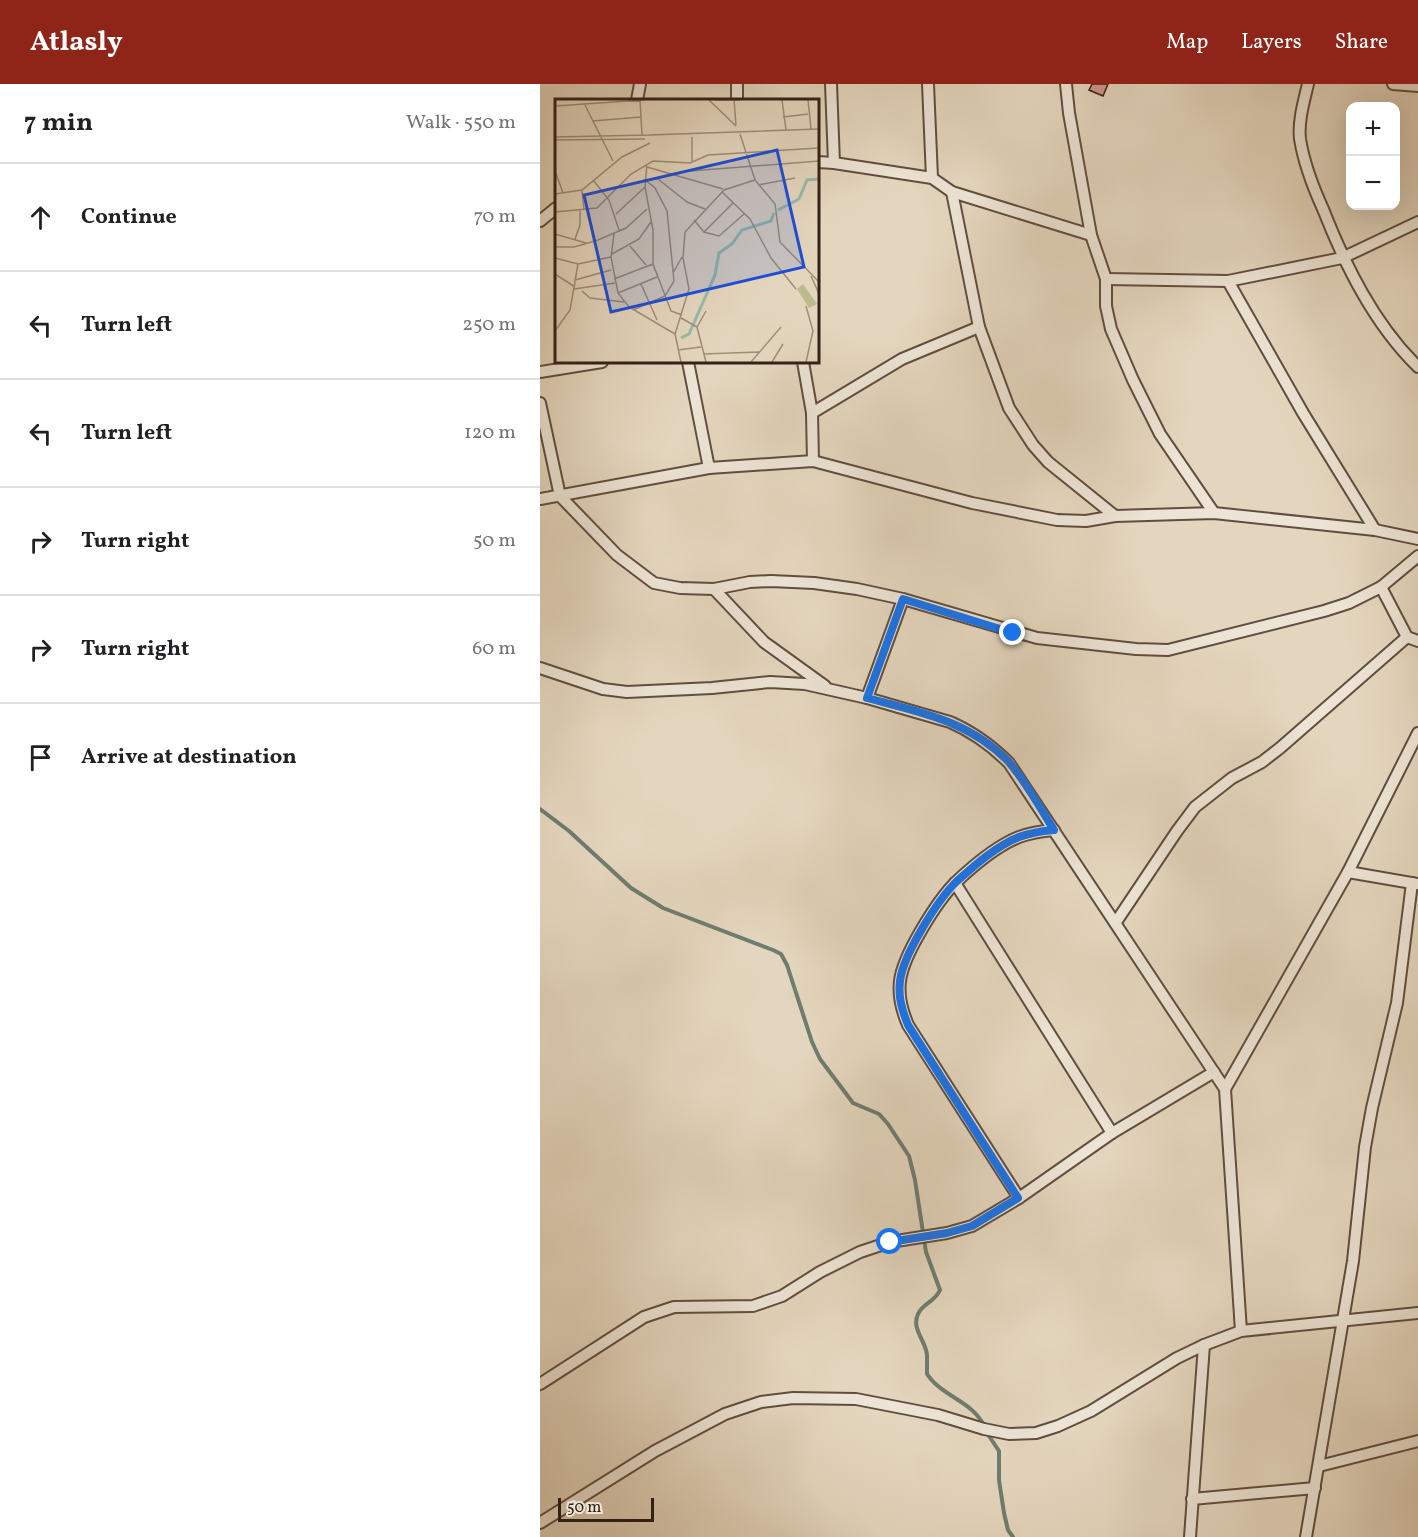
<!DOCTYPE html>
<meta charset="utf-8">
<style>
:root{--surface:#fff;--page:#f2f2f2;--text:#202124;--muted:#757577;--line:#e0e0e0;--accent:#8f2418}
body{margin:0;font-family:Vollkorn,serif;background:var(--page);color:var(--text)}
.controls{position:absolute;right:18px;top:18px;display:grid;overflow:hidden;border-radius:12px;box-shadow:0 6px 24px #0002}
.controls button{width:54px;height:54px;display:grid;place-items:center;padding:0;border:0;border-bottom:2px solid var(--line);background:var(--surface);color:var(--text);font:30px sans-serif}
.scale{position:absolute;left:18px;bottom:15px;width:96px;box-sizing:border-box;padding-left:6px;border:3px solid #342116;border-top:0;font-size:16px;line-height:21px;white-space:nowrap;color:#342116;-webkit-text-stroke:4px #ede4d5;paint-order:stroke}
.stop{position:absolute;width:18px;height:18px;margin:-14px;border:4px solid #1a73e8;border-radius:50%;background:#fff}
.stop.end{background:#1a73e8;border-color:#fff;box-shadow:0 2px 6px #0008}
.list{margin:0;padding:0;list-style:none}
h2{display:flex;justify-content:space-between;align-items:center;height:78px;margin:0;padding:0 24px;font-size:26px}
h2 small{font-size:20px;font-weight:400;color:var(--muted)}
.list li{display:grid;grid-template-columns:39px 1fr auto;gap:18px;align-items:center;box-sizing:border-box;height:108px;padding:0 24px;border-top:2px solid var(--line)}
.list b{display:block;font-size:22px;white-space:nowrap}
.list em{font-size:20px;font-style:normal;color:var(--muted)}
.icon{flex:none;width:33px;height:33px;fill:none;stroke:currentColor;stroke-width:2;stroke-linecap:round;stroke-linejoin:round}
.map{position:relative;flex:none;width:878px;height:1453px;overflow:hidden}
header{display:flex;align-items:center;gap:36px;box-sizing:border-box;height:84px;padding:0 30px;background:var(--accent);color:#fff}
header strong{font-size:28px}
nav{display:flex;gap:33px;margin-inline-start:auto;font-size:21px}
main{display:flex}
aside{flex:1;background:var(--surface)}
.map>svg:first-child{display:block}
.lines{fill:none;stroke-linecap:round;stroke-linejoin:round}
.stream{stroke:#6f7d70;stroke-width:4}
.building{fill:#d5958b;stroke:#342116;stroke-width:1.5}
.street-casing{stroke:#604e40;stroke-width:14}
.street{stroke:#ede4d5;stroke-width:10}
.route{stroke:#1a73e8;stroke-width:8}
.inset-river{fill:none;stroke:#97baac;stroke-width:3}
.inset-road{fill:none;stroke:#9e8e7b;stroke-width:1.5}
.view{fill:#1d4ed8;fill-opacity:0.15;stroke:#1d4ed8;stroke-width:3}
.inset-edge{fill:none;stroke:#342116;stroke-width:3}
</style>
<header>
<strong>Atlasly</strong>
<nav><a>Map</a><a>Layers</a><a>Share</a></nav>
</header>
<main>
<aside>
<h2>7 min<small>Walk · 550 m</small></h2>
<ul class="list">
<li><svg class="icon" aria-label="ahead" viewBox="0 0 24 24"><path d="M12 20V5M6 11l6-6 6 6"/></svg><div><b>Continue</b></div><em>70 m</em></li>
<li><svg class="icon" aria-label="left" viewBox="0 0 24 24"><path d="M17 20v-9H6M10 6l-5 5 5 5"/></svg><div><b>Turn left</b></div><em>250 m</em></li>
<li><svg class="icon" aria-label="left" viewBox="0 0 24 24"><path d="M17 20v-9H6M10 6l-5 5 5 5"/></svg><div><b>Turn left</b></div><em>120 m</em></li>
<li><svg class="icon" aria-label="right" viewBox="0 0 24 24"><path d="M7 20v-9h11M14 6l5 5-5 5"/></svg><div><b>Turn right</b></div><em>50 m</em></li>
<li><svg class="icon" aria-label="right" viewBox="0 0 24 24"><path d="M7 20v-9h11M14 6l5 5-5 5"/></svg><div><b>Turn right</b></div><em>60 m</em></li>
<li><svg class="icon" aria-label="arrive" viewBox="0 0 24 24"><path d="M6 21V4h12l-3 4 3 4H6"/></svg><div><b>Arrive at destination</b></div></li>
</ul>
</aside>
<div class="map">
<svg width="878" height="1453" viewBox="0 0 878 1453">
<rect width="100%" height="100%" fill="#e4d6be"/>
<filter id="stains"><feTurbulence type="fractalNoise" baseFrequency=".00333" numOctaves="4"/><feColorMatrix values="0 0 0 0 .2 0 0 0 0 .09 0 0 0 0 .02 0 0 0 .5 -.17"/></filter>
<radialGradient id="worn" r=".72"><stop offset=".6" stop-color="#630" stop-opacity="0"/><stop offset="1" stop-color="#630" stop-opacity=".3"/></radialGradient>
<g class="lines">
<!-- stream -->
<g class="stream">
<path d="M0,725L29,747L91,804L123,824L233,866L241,870L247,881L272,958L280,975L313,1019L339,1030L348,1040L369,1072L375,1096L386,1168L400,1206C395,1218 383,1219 378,1230C371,1245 386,1257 387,1271C387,1277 387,1284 387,1290C402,1313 433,1317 444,1342"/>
<polyline points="447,1349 459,1367 459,1396 464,1429 468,1446 473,1453"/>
</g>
</g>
<!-- building -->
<polygon class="building" points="552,0 568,0 563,12 549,6"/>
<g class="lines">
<!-- street casing -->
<g class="street-casing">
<g id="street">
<polyline points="291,0 294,79"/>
<polyline points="388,0 392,94"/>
<polyline points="526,0 529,29 551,151 566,195 566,222 571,245 593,296 620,350 674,429"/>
<path d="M768,0C764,17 758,37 760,55C764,80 773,103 783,125C805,181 834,240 878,283"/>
<polyline points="853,0 878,2"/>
<polyline points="97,16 100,0"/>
<polyline points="197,16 197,0"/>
<polyline points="278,78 294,79 392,94 412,108 551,151"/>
<polyline points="412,108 439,243 469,324 493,361 508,378 575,432"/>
<polyline points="0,137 16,124"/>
<polyline points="566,195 688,197 802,174 878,138"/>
<polyline points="688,197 763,329 835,446"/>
<polyline points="148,278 169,384"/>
<polyline points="263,278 272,329 273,377"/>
<polyline points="0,288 62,278"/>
<polyline points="0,319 20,412 77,471 114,499 140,504 174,505 210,498 231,497 274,499 317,505 363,515 497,554 596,565 628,566 784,527 809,519 841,503 878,472"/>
<polyline points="272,329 362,275 439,243"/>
<polyline points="0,415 169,384 273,377 432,419 517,436 546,437 575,432 674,429 835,446 878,455"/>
<polyline points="841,503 867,553 878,557"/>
<polyline points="174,505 224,558 285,602"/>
<path d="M0,584L63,605L87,608L172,604L230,598L265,600L327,614L410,638C433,648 451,661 469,679L685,1005L701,1247"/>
<polyline points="327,614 363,515"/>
<polyline points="808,788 878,800"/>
<polyline points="415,799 572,1049"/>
<polyline points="576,838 637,747 655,723 692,694 722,678 740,664 867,553"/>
<polyline points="685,1005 808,788 878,649"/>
<path d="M479,1114L368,941C362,927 358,913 360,897C363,871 397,817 416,798C433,782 456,762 479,753C490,749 502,747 514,746"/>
<polyline points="0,1300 104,1233 134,1223 213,1222 242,1212 280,1188 320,1168 350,1158 407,1149 432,1142 479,1114 572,1049 674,988"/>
<polyline points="779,1382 878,1357"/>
<polyline points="652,1415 775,1404"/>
<polyline points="0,1439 115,1367 185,1330 221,1318 253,1314 316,1315 398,1331 444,1345 469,1350 496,1349 518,1342 551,1327 637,1274 664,1261 701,1247 878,1229"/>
<polyline points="650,1453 664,1261"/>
<polyline points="766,1453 813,1177 825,1063 832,1024 857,919 872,799"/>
</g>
</g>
<!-- street -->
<use href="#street" class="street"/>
</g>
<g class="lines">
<!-- route -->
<path class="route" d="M350,1158L407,1149L432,1142L478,1114L368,941C362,926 358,913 360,897C363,871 397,817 416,798C434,782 456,762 479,753C490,749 502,747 514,746C501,725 484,695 468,677C429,637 380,628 327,614L363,515L473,549"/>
</g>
<!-- overview -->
<g transform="translate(15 15)">
<rect width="264" height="264" fill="#e4d6be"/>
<path d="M248,185L262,205L254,209L242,190Z" fill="#babc8d"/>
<path class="inset-river" d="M223,111L244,100L252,81L264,80M126,239L134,235L160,176L164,154L177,145L187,131L216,122L219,114"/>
<path class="inset-road" d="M85,1L87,36M154,1L181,27M160,1H185M179,1L181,26M227,1L231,31M253,1L256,30M29,4L58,62M0,7L89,1M228,18L253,15M37,22L86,18M185,35L200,81L220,105L225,143L264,183M94,36L264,30M0,38L94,36M0,41L90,40M137,62V38M92,65L90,88L98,131V165L116,212L127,216M92,68L168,90M0,72L8,94M135,72L264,62M103,80L132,103L150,110M38,81L54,101L64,131M203,86L240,79M27,92L29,111M167,93L195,120L216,159L241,190M0,95L27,91L67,58L95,44M0,113L42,109L76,75L98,62L135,64L153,56L264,49M61,115L90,88M139,121L149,133L164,137L189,115M149,133L178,104M0,135L31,144M59,135L56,158L63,194L74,208L120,235M20,140L25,126V112M75,147L91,166M0,148H19L43,141L71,129L92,110M57,155L84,140L96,123M0,159L23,165L56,158M118,174L127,158M0,175L20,188M256,177L264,195M59,180L98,165M20,181L56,171M86,185L102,221M19,190L60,184M27,192L35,199L69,203M63,194L102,178M251,207L258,232L251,263M78,211L110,197L119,182L112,112L100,89L89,80M126,219L142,228M0,232L15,211L23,165M123,251L146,248M148,255L204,253M126,263L120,235L134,190L128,159L130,133L169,91L200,81M151,263L142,228L151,212M196,263L226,228M217,263L228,245"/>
<path class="view" d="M222,51L249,168L56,213L29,96Z"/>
<rect width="264" height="264" class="inset-edge"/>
</g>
<rect width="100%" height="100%" filter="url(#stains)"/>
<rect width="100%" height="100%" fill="url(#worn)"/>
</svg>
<div class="controls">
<button>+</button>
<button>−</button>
</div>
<div class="scale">50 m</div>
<div class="stop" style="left:350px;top:1158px"></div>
<div class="stop end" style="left:473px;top:549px"></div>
</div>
</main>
